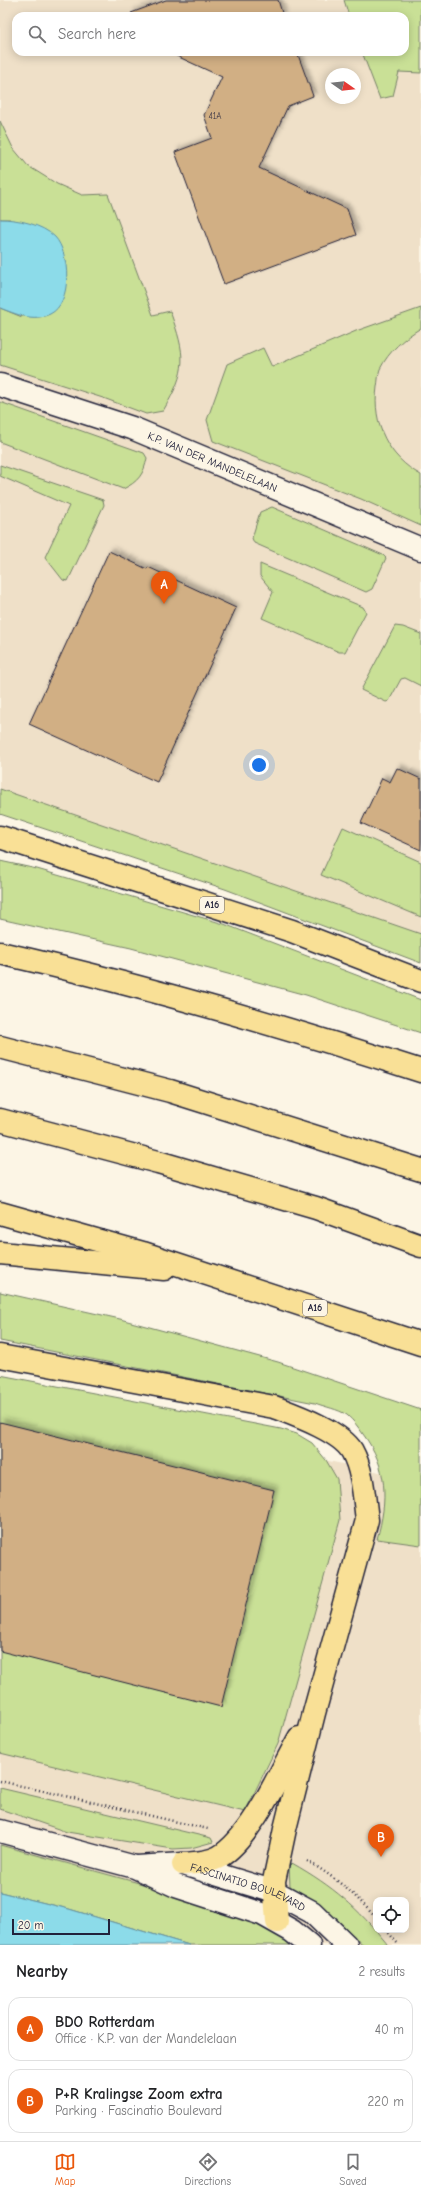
<!DOCTYPE html>
<meta charset="utf-8">
<style>
:root{--surface:#fff;--page:#f2f2f2;--text:#202124;--muted:#757577;--line:#e0e0e0;--accent:#ea580c}
body{margin:0;font-family:"Comic Neue",sans-serif;background:var(--page);color:var(--text)}
.controls{position:absolute;right:12px;bottom:12px;display:grid;overflow:hidden;border-radius:8px;box-shadow:0 2px 10px #0003}
.controls button{width:36px;height:36px;display:grid;place-items:center;padding:0;border:0;border-bottom:1px solid var(--line);background:var(--surface);color:var(--text);font:20px sans-serif}
.compass{position:absolute;left:325px;top:68px;width:36px;height:36px;border-radius:50%;background:var(--surface);box-shadow:0 2px 10px #0003;rotate:104deg}
.scale{position:absolute;left:12px;bottom:10px;width:98px;box-sizing:border-box;padding-left:4px;border:2px solid #22223b;border-top:0;font-size:11px;line-height:14px;white-space:nowrap;color:#22223b;-webkit-text-stroke:3px #fcf5e5;paint-order:stroke}
.you{position:absolute;left:259px;top:765px;width:14px;height:14px;margin:-10px;border:3px solid #fff;border-radius:50%;background:#1a73e8;box-shadow:0 0 0 6px #1a73e833}
.badge{display:grid;place-items:center;width:26px;height:26px;border-radius:50%;background:var(--accent);color:#fff;font-size:13px;font-weight:700}
.pin{position:absolute;translate:-50% -33px;filter:drop-shadow(0 1px 2px #0008)}
.pin::after{content:'';position:absolute;top:21px;width:14px;height:12px;background:inherit;clip-path:polygon(0 0,100% 0,50% 100%)}
.list{margin:0;padding:0;list-style:none}
h2{display:flex;justify-content:space-between;align-items:center;height:52px;margin:0;padding:0 16px;font-size:17px}
h2 small{font-size:13px;font-weight:400;color:var(--muted)}
.list li{display:grid;grid-template-columns:26px 1fr auto;gap:12px;align-items:center;box-sizing:border-box;height:64px;margin:0 8px 8px;padding:0 8px;border:1px solid var(--line);border-radius:12px}
.list b{display:block;font-size:15px;white-space:nowrap}
.list p{margin:0;font-size:13px;white-space:nowrap;color:var(--muted)}
.list em{font-size:13px;font-style:normal;color:var(--muted)}
.icon{flex:none;width:22px;height:22px;fill:none;stroke:currentColor;stroke-width:2;stroke-linecap:round;stroke-linejoin:round}
.map{position:relative;flex:none;width:421px;height:1945px;overflow:hidden}
.search{position:absolute;background:var(--surface);box-shadow:0 2px 10px #0003;left:12px;right:12px;top:12px;height:44px;display:flex;align-items:center;gap:10px;box-sizing:border-box;padding:0 14px;border-radius:12px;color:var(--muted);font-size:15px}
.sheet{height:196px;background:var(--surface)}
nav{display:flex;justify-content:space-around;align-items:center;box-sizing:border-box;height:56px;border-top:1px solid var(--line);background:var(--surface);font-size:11px;color:var(--muted)}
nav a{display:grid;justify-items:center;gap:2px}
nav .on{color:var(--accent)}
.map>svg:first-child{display:block}
.built{fill:#efe0c8;fill-rule:evenodd}
.green{fill:#c9e096;stroke:#768168}
.water{fill:#8cdbe9;stroke:#6291a3}
.building{fill:#d1af84;stroke:#22223b;filter:url(#shadow)}
.lines{fill:none;stroke-linecap:round;stroke-linejoin:round}
.minor-casing{stroke:#22223b;stroke-width:25}
.tertiary-casing{stroke:#22223b;stroke-width:25}
.motorway-casing{stroke:#22223b;stroke-width:25}
.path{stroke:#22223b;stroke-width:2.5;stroke-dasharray:1 3;stroke-linecap:butt}
.minor{stroke:#fcf5e5;stroke-width:22}
.tertiary{stroke:#fcf5e5;stroke-width:22}
.motorway{stroke:#f9e096;stroke-width:22}
.labels{text-anchor:middle;dominant-baseline:central;stroke-width:4;stroke-linejoin:round;paint-order:stroke}
.number-label{font-size:9px;fill:#4e454d}
.shield{fill:#fcf5e5;stroke:#63616e;stroke-width:1}
.shield-label{font-size:10px;font-weight:bold;fill:#22223b}
.street-label{font-size:11px;fill:#22223b;stroke:#fcf5e5}
</style>
<div class="map">
<svg width="421" height="1945" viewBox="0 0 421 1945">
<defs>
<filter id="shadow"><feDropShadow dx="3.5" dy="-3.5" stdDeviation="2" flood-color="#0004"/></filter>
</defs>
<rect width="100%" height="100%" fill="#fcf5e5"/>
<filter id="ink" filterUnits="userSpaceOnUse"><feTurbulence type="fractalNoise" baseFrequency=".025" numOctaves="2"/><feDisplacementMap in="SourceGraphic" scale="8" xChannelSelector="R" yChannelSelector="G"/><feConvolveMatrix kernelMatrix="1 2 1 2 8 2 1 2 1" color-interpolation-filters="sRGB"/></filter>
<g filter="url(#ink)">
<!-- built -->
<g class="built">
<path d="M0,0H421V952L0,803ZM16,16H405V52H16ZM331,74H355V98H331Z"/>
<path d="M0,1390L421,1481V1945H0ZM376,1900H406V1930H376Z"/>
</g>
<!-- green -->
<g class="green">
<polygon points="344,0 421,0 421,73 399,72 393,96 380,99 362,52 405,52 405,16 349,16"/>
<path d="M0,121L13,148L28,166L57,184L82,195L108,194L153,315L170,311C186,356 188,369 163,411L146,414L106,399L0,365V308L22,317L10,219H0Z"/>
<path d="M421,308V328C404,338 389,351 380,369C378,374 378,382 377,387C372,424 388,457 421,475V526L361,499L213,441L207,420L227,364L263,348L272,367L356,331Z"/>
<path d="M0,402L144,453L147,458C144,474 138,482 123,489L0,442Z"/>
<polygon points="0,465 103,500 104,505 68,581 63,580 45,557 69,506 0,476"/>
<polygon points="272,507 383,555 386,558 372,589 366,592 254,543 252,538 260,512"/>
<polygon points="260,564 363,607 366,612 345,652 339,652 262,618 273,592 260,576"/>
<polygon points="395,626 403,627 421,634 421,686 405,678 401,679 389,701 386,702 361,690"/>
<polygon points="0,789 421,934 421,963 225,889 0,814"/>
<polygon points="343,827 421,862 421,917 321,875"/>
<polygon points="0,861 37,869 224,924 421,1000 421,1033 306,995 131,948 0,919"/>
<path d="M0,1292L120,1319L278,1362L421,1410V1545L377,1539C388,1500 388,1467 363,1434C359,1428 353,1420 347,1415C338,1409 325,1407 315,1403L0,1341Z"/>
<polygon points="0,1375 281,1429 297,1434 312,1443 326,1460 337,1479 340,1520 278,1744 245,1812 0,1753"/>
<polygon points="0,1788 211,1838 213,1842 191,1848 173,1849 67,1832 0,1809"/>
<polygon points="0,1845 190,1897 238,1913 295,1945 189,1945 69,1909 0,1892"/>
<path d="M292,1863C334,1887 357,1907 388,1945H362C341,1921 317,1901 290,1886L289,1866Z"/>
</g>
<!-- water -->
<g class="water">
<path d="M0,219C17,219 42,224 55,237C70,253 73,303 50,314C33,322 16,314 0,308Z"/>
<polygon points="0,1892 69,1909 189,1945 0,1945"/>
</g>
<!-- building -->
<g class="building">
<polygon points="166,0 278,0 283,16 133,16 131,13"/>
<polygon points="168,52 297,52 313,96 288,106 259,168 347,209 356,235 224,284 175,152 212,138 204,115 222,77"/>
<polygon points="109,551 147,569 148,567 236,608 157,782 29,724"/>
<polygon points="397,768 421,779 421,850 361,823 382,778 390,782"/>
<polygon points="0,1422 274,1490 221,1707 0,1651"/>
</g>
<g class="lines">
<!-- minor casing -->
<g class="minor-casing">
<g id="minor">
<path id="s1" d="M0,385L132,428L421,549"/>
</g>
</g>
<!-- tertiary casing -->
<g class="tertiary-casing">
<g id="tertiary">
<polyline points="0,1831 135,1867 176,1886 262,1914 292,1931 309,1945"/>
<path id="s2" d="M137,1867L183,1864L275,1892L312,1912L346,1945"/>
</g>
</g>
<!-- motorway casing -->
<g class="motorway-casing">
<g id="motorway">
<polyline points="0,837 292,931 421,981"/>
<path d="M0,953C142,985 282,1026 421,1071"/>
<polyline points="0,1047 170,1091 421,1170"/>
<polyline points="0,1120 158,1162 316,1208 421,1246"/>
<polyline points="0,1213 143,1253 421,1344"/>
<polyline points="0,1253 164,1269"/>
<path d="M0,1356L274,1407C295,1415 340,1431 352,1451C363,1471 364,1497 367,1520L314,1713L285,1829L274,1881L277,1922"/>
<path d="M183,1864C195,1863 208,1863 219,1857C252,1837 280,1772 299,1738"/>
</g>
</g>
<!-- path -->
<g class="path">
<polyline points="0,1781 208,1829"/>
<path d="M307,1861C334,1876 356,1895 376,1918"/>
<polyline points="386,1930 399,1945"/>
</g>
<!-- minor -->
<use href="#minor" class="minor"/>
<!-- tertiary -->
<use href="#tertiary" class="tertiary"/>
<!-- motorway -->
<use href="#motorway" class="motorway"/>
</g>
</g>
<g class="labels">
<!-- number labels -->
<g class="number-label">
<text x="215" y="116">41A</text>
</g>
<!-- shield labels -->
<g class="shield">
<rect x="200" y="897" width="24" height="16" rx="3"/>
<rect x="303" y="1300" width="24" height="16" rx="3"/>
</g>
<g class="shield-label">
<text x="212" y="905">A16</text>
<text x="315" y="1308">A16</text>
</g>
<!-- street labels -->
<g class="street-label">
<text stroke="none"><textPath href="#s1" startOffset="226">K.P. VAN DER MANDELELAAN</textPath></text>
<text stroke="none"><textPath href="#s2" startOffset="115">FASCINATIO BOULEVARD</textPath></text>
</g>
</g>
</svg>
<div class="controls">
<button><svg class="icon" aria-label="locate" viewBox="0 0 24 24"><circle cx="12" cy="12" r="6"/><path d="M12 2v4M12 18v4M2 12h4M18 12h4"/></svg></button>
</div>
<svg class="compass" viewBox="-18 -18 36 36"><path d="M0-13l5 13h-10z" fill="#e53935"/><path d="M0 13l5-13h-10z" fill="#757577"/></svg>
<div class="scale">20 m</div>
<div class="you"></div>
<div class="pin badge" style="left:164px;top:604px">A</div>
<div class="pin badge" style="left:381px;top:1857px">B</div>
<div class="search"><svg class="icon" aria-label="search" viewBox="0 0 24 24"><circle cx="10" cy="10" r="6"/><path d="M15 15l6 6"/></svg>Search here</div>
</div>
<section class="sheet">
<h2>Nearby<small>2 results</small></h2>
<ul class="list">
<li><span class="badge">A</span><div><b>BDO Rotterdam</b><p>Office · K.P. van der Mandelelaan</p></div><em>40 m</em></li>
<li><span class="badge">B</span><div><b>P+R Kralingse Zoom extra</b><p>Parking · Fascinatio Boulevard</p></div><em>220 m</em></li>
</ul>
</section>
<nav>
<a class="on"><svg class="icon" aria-label="map" viewBox="0 0 24 24"><path d="M3 6l6-2 6 2 6-2v14l-6 2-6-2-6 2zM9 4v14M15 6v14"/></svg>Map</a>
<a><svg class="icon" aria-label="directions" viewBox="0 0 24 24"><path d="M12 3l9 9-9 9-9-9zM9 14v-3h6M13 9l2 2-2 2"/></svg>Directions</a>
<a><svg class="icon" aria-label="saved" viewBox="0 0 24 24"><path d="M7 4h10v16l-5-4-5 4z"/></svg>Saved</a>
</nav>
